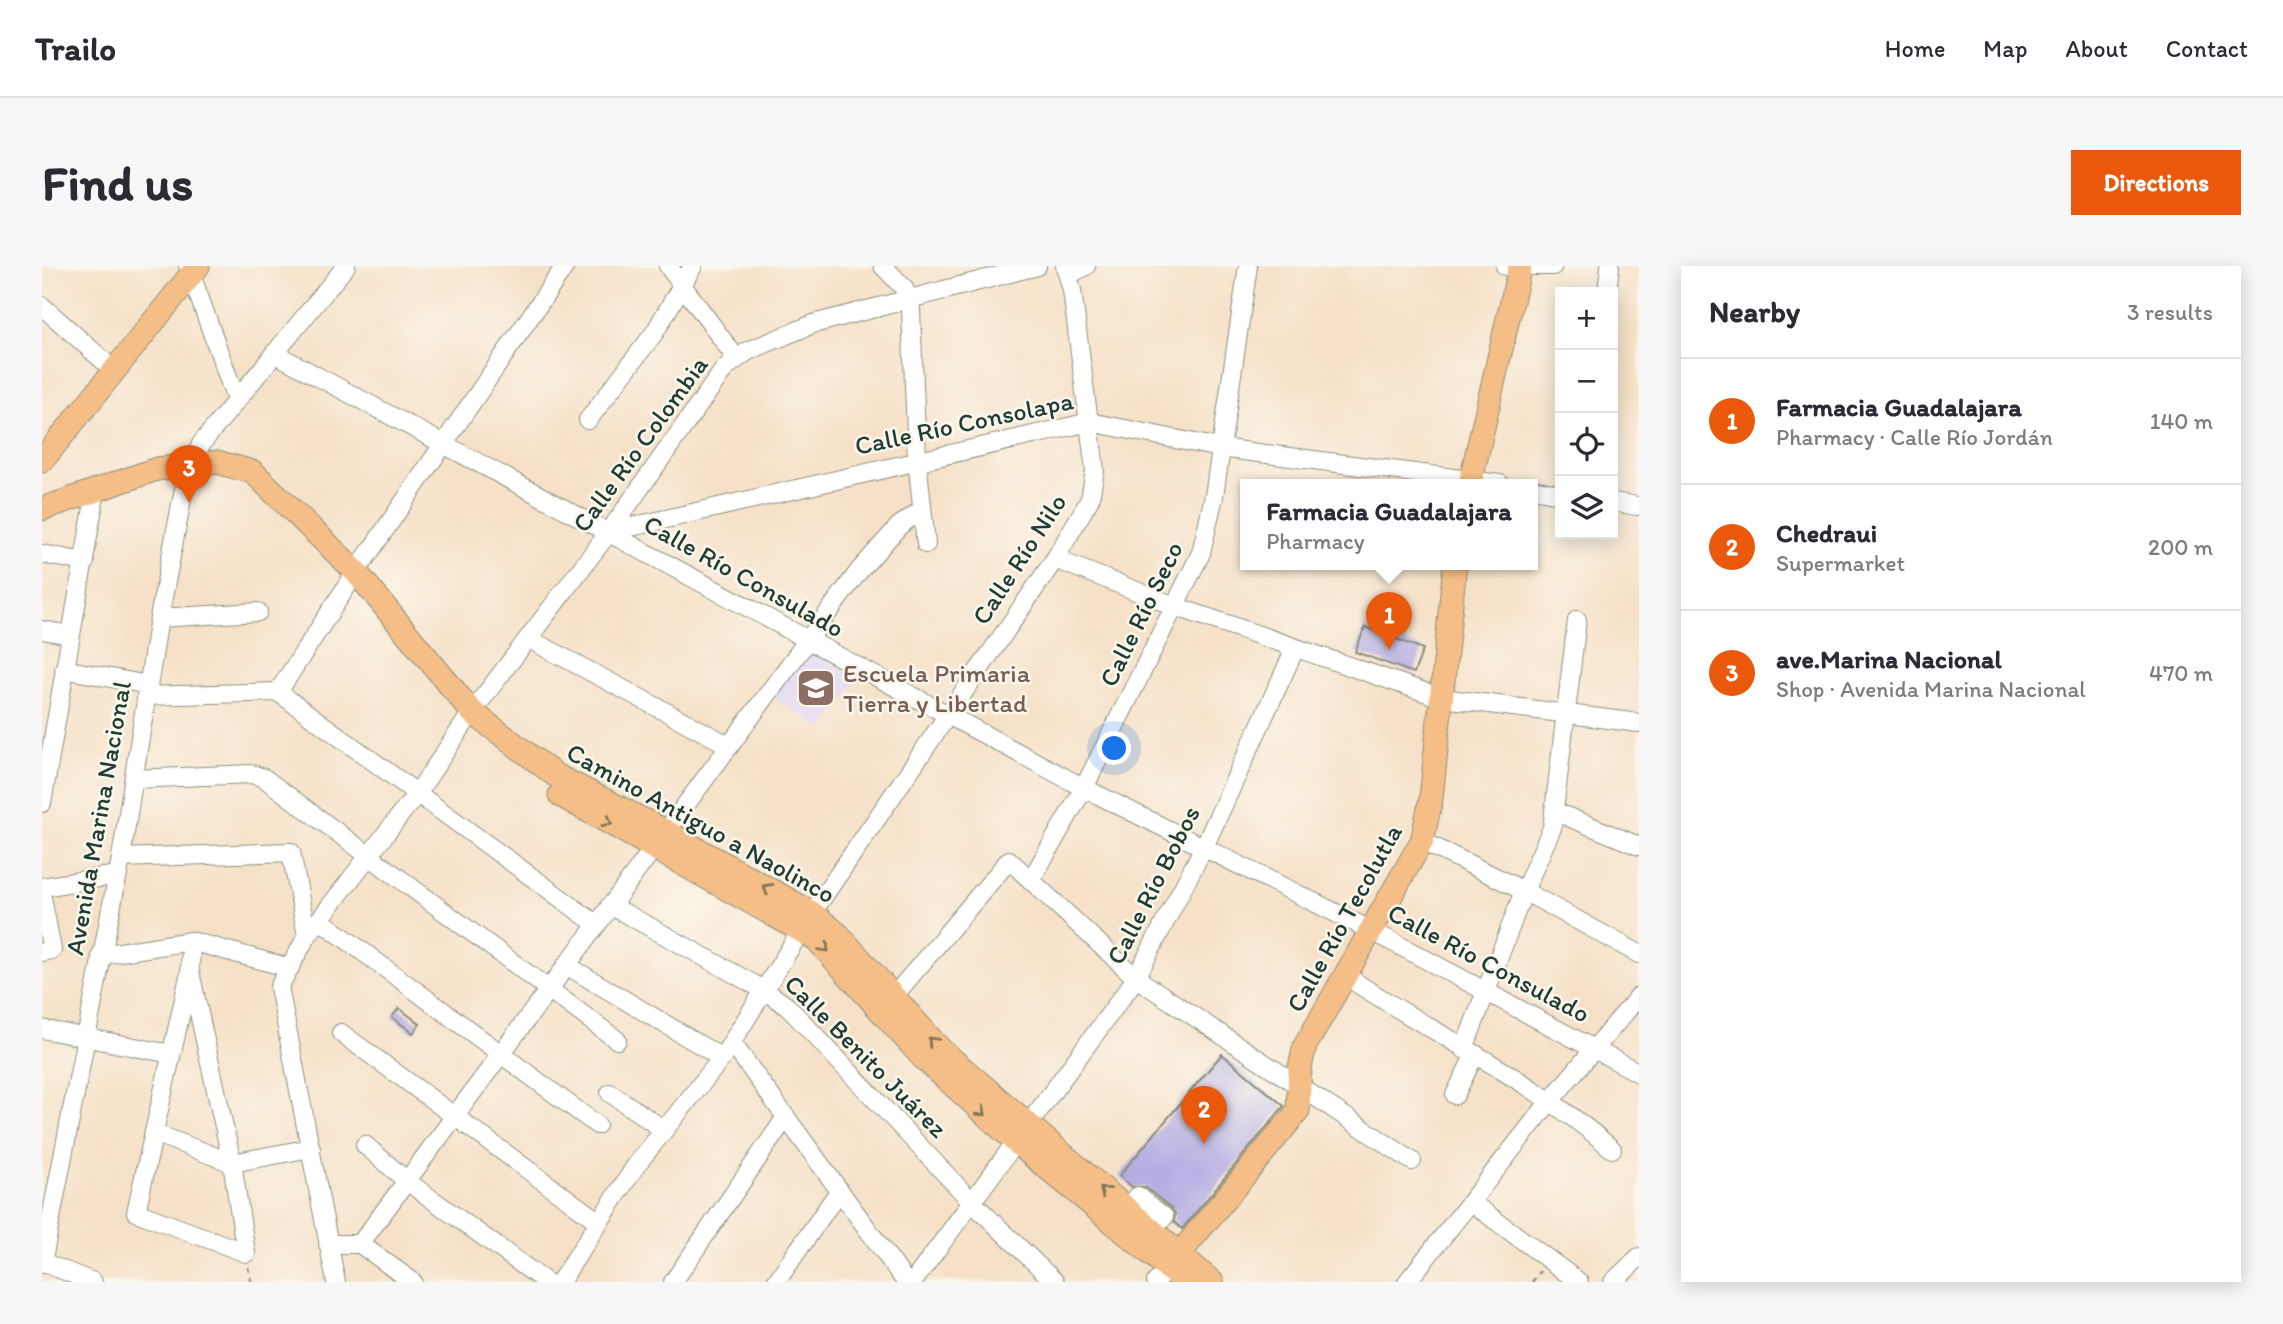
<!DOCTYPE html>
<meta charset="utf-8">
<style>
:root{--surface:#fff;--page:#f7f7f7;--text:#2b2b33;--muted:#7c7c81;--line:#e1e1e2;--accent:#ea580c}
body{margin:0;font-family:Itim,sans-serif;background:var(--page);color:var(--text)}
.controls{position:absolute;right:21px;top:21px;display:grid;overflow:hidden;border-radius:0px;box-shadow:0 4px 18px #0003}
.controls button{width:63px;height:63px;display:grid;place-items:center;padding:0;border:0;border-bottom:2px solid var(--line);background:var(--surface);color:var(--text);font:35px sans-serif}
.you{position:absolute;left:1073px;top:483px;width:24px;height:24px;margin:-18px;border:5px solid #fff;border-radius:50%;background:#1a73e8;box-shadow:0 0 0 10px #1a73e833}
.badge{display:grid;place-items:center;width:46px;height:46px;border-radius:50%;background:var(--accent);color:#fff;font-size:23px;font-weight:700}
.pin{position:absolute;translate:-50% -58px;filter:drop-shadow(0 2px 4px #0008)}
.pin::after{content:'';position:absolute;top:37px;width:24px;height:21px;background:inherit;clip-path:polygon(0 0,100% 0,50% 100%)}
.popup{position:absolute;left:1198px;top:213px;width:298px;height:91px;box-sizing:border-box;display:grid;place-content:center;border-radius:0px;background:var(--surface);filter:drop-shadow(0 2px 5px #0005);font-size:23px;white-space:nowrap;color:var(--muted)}
.popup b{font-size:26px;color:var(--text)}
.popup::after{content:'';position:absolute;left:50%;top:100%;margin-left:-14px;border:14px solid transparent;border-top-color:var(--surface)}
.list{margin:0;padding:0;list-style:none}
h2{display:flex;justify-content:space-between;align-items:center;height:91px;margin:0;padding:0 28px;font-size:30px}
h2 small{font-size:23px;font-weight:400;color:var(--muted)}
.list li{display:grid;grid-template-columns:46px 1fr auto;gap:21px;align-items:center;box-sizing:border-box;height:126px;padding:0 28px;border-top:2px solid var(--line)}
.list b{display:block;font-size:26px;white-space:nowrap}
.list p{margin:0;font-size:23px;white-space:nowrap;color:var(--muted)}
.list em{font-size:23px;font-style:normal;color:var(--muted)}
.icon{flex:none;width:38px;height:38px;fill:none;stroke:currentColor;stroke-width:2;stroke-linecap:round;stroke-linejoin:round}
.map{position:relative;flex:none;width:1597px;height:1016px;overflow:hidden;border-radius:0px}
header{display:flex;align-items:center;gap:42px;box-sizing:border-box;height:98px;padding:0 35px;background:var(--surface);border-bottom:2px solid var(--line)}
header strong{font-size:33px}
nav{display:flex;gap:38px;margin-inline-start:auto;font-size:24px}
.intro{display:flex;align-items:center;justify-content:space-between;box-sizing:border-box;height:168px;padding:0 42px}
h1{margin:0;font-size:49px}
.button{padding:18px 32px;border-radius:0px;background:var(--accent);color:#fff;font-size:24px;font-weight:700}
main{display:flex;gap:42px;padding:0 42px}
aside{flex:1;background:var(--surface);border-radius:0px;box-shadow:0 4px 18px #0003}
.map>svg:first-child{display:block}
.built{fill:#dfd5f5}
.building{fill:#b5aee3}
.lines{fill:none;stroke-linecap:round;stroke-linejoin:round}
.minor-casing{stroke:#8a8f7e;stroke-width:20}
.major-casing{stroke:#8a8f7e;stroke-width:25}
.path{stroke:#8a8f7e;stroke-width:2.5;stroke-dasharray:5 5;stroke-linecap:butt}
.minor{stroke:#fff;stroke-width:18}
.major{stroke:#f6be87;stroke-width:23}
.oneway{stroke:#807759}
.labels{text-anchor:middle;dominant-baseline:central;stroke-width:5;stroke-linejoin:round;paint-order:stroke}
.street-label{font-size:26px;fill:#1f3d34;stroke:#fbf7ec}
.education-label{font-size:26px;fill:#785e54;stroke:#fbf7ec;text-anchor:start}
</style>
<header>
<strong>Trailo</strong>
<nav><a>Home</a><a>Map</a><a>About</a><a>Contact</a></nav>
</header>
<div class="intro"><h1>Find us</h1><a class="button">Directions</a></div>
<main>
<div class="map">
<svg width="1597" height="1016" viewBox="0 0 1597 1016">
<rect width="100%" height="100%" fill="#fbf7ec"/>
<filter id="ink" filterUnits="userSpaceOnUse"><feTurbulence type="fractalNoise" baseFrequency=".0143" numOctaves="2"/><feDisplacementMap in="SourceGraphic" scale="14" xChannelSelector="R" yChannelSelector="G"/><feConvolveMatrix kernelMatrix="1 2 1 2 8 2 1 2 1" color-interpolation-filters="sRGB"/></filter>
<filter id="wash" filterUnits="userSpaceOnUse"><feTurbulence type="fractalNoise" baseFrequency=".00686" numOctaves="4" result="noise"/><feDisplacementMap in="SourceGraphic" scale="28" xChannelSelector="R" yChannelSelector="G"/><feGaussianBlur stdDeviation="1.57" result="paint"/><feColorMatrix in="noise" values="0 0 0 0 0 0 0 0 0 0 0 0 0 0 0 0 0 1.4 0 .05"/><feComposite in="paint" operator="in"/></filter>
<g filter="url(#wash)">
<rect width="100%" height="100%" fill="#f6e1c8"/>
<!-- built -->
<polygon class="built" points="766,383 817,411 781,463 732,432"/>
<g id="blocks">
<!-- building -->
<g class="building">
<polygon points="1323,361 1381,383 1372,407 1313,386"/>
<polygon points="357,742 378,758 371,767 350,751"/>
<polygon points="1180,788 1242,840 1140,963 1132,956 1133,948 1129,942 1103,921 1090,921 1077,910"/>
</g>
</g>
</g>
<g filter="url(#ink)">
<use href="#blocks" fill-opacity="0" stroke="#8a8f7e" stroke-width="2"/>
<g class="lines">
<!-- minor casing -->
<g class="minor-casing">
<g id="minor">
<polyline points="146,0 194,133"/>
<polyline points="626,0 694,92"/>
<polyline points="841,0 862,22 869,43 875,193 884,278"/>
<polyline points="1463,0 1511,0"/>
<polyline points="1027,9 1044,0"/>
<polyline points="1565,26 1568,0"/>
<polyline points="0,40 73,105"/>
<polyline points="232,87 1042,522 1330,665 1597,807"/>
<polyline points="546,154 613,66 651,0"/>
<polyline points="1490,223 1518,228"/>
<polyline points="1571,236 1595,240"/>
<polyline points="567,266 1048,156 1178,182 1458,218"/>
<polyline points="0,288 43,296"/>
<polyline points="1013,293 1135,341 1400,432 1597,457"/>
<polyline points="117,352 216,346"/>
<polyline points="0,364 28,369"/>
<polyline points="487,373 688,480"/>
<polyline points="22,403 106,419"/>
<polyline points="236,426 314,306 523,0"/>
<polyline points="104,430 236,426 554,658"/>
<polyline points="92,513 210,508 222,512 575,774"/>
<polyline points="0,537 54,224"/>
<polyline points="1514,546 1597,580"/>
<polyline points="1380,575 1482,625 1597,688"/>
<polyline points="79,592 249,586 265,670"/>
<polyline points="989,614 1042,522 1159,287 1172,230 1206,0"/>
<polyline points="0,621 76,609"/>
<polyline points="0,631 10,684 0,686"/>
<polyline points="568,639 722,724 746,741 930,936 1013,1016"/>
<polyline points="278,654 555,859"/>
<polyline points="59,689 149,675 248,702"/>
<polyline points="524,699 680,792"/>
<polyline points="148,706 94,946 204,987 190,897 148,706 149,675"/>
<path d="M1304,710C1392,769 1489,812 1570,883"/>
<polyline points="851,731 967,594 1094,712 1370,895"/>
<polyline points="0,763 129,788"/>
<polyline points="299,767 557,956"/>
<polyline points="690,777 864,1016"/>
<polyline points="1422,783 1482,625 1510,562 1535,354"/>
<polyline points="568,827 622,864"/>
<polyline points="1413,829 1433,788"/>
<polyline points="112,867 190,897 269,882"/>
<polyline points="323,879 366,916 504,1016"/>
<polyline points="1430,937 1537,1016"/>
<polyline points="1077,952 1096,930 1122,951 1103,973"/>
<polyline points="286,978 318,978 371,1016"/>
<polyline points="318,978 817,305 857,260 878,245"/>
<polyline points="0,996 51,1016"/>
<polyline points="0,998 79,592 117,352 143,218 159,178 304,0"/>
<polyline points="294,1016 237,721 265,670 376,526 430,446 567,266 683,102 706,85 771,58 995,0"/>
<polyline points="518,1016 595,898 680,792 770,647 1013,293 1048,233 1053,204 1030,24 1023,0"/>
<polyline points="631,1016 744,851"/>
<polyline points="734,1016 797,925"/>
<polyline points="871,1016 1094,712 1162,581 1253,383"/>
<polyline points="1114,1016 1125,1002"/>
<polyline points="1365,1016 1509,834 1597,730"/>
<polyline points="1571,1016 1597,991"/>
</g>
</g>
<!-- major casing -->
<g class="major-casing">
<g id="major">
<polyline points="0,195 156,0"/>
<polyline points="1428,218 1478,0"/>
<polyline points="0,243 115,203 175,196 211,206 314,306 430,446 513,509 623,565 770,647 796,668 898,783 1170,1016"/>
<polyline points="518,529 774,673 881,792 975,877 1143,1016"/>
<polyline points="1129,998 1256,845 1258,801 1263,780 1380,575 1389,533 1413,298"/>
</g>
</g>
<!-- path -->
<g class="path">
<polyline points="206,1001 209,1016"/>
<polyline points="1490,1016 1498,1005"/>
</g>
<!-- minor -->
<use href="#minor" class="minor"/>
<!-- major -->
<use href="#major" class="major"/>
</g>
<!-- one-way arrows -->
<defs><path id="oneway-chevron" d="M-2-3.5L2.5 0L-2 3.5" fill="none" stroke-width="1.6" stroke-linecap="round" stroke-linejoin="round" transform="scale(1.75)"/></defs>
<g class="oneway">
<use href="#oneway-chevron" transform="translate(566 556) rotate(30)"/>
<use href="#oneway-chevron" transform="translate(725 622) rotate(-151)"/>
<use href="#oneway-chevron" transform="translate(783 682) rotate(46)"/>
<use href="#oneway-chevron" transform="translate(890 775) rotate(-133)"/>
<use href="#oneway-chevron" transform="translate(940 846) rotate(42)"/>
<use href="#oneway-chevron" transform="translate(1062 925) rotate(-140)"/>
</g>
</g>
<!-- icons -->
<defs>
<g id="school-square" transform="scale(2.0125)"><rect x="-9" y="-9" width="18" height="18" rx="4" fill="#8d6e63" stroke="#fbf7ec"/><path d="M0-5L7-2L0 1L-7-2ZM-4 1L0 2.5L4 1V4Q0 6-4 4Z" fill="#fff"/></g>
</defs>
<g fill-rule="evenodd">
<use href="#school-square" x="774" y="422"/>
</g>
<g class="labels">
<!-- street labels -->
<g class="street-label">
<text transform="translate(922 157) rotate(-12)">Calle Río Consolapa</text>
<text transform="translate(598 178) rotate(-54)">Calle Río Colombia</text>
<text transform="translate(977 293) rotate(-57)">Calle Río Nilo</text>
<text transform="translate(702 310) rotate(29)">Calle Río Consulado</text>
<text transform="translate(1099 348) rotate(-64)">Calle Río Seco</text>
<text transform="translate(56 552) rotate(-80)">Avenida Marina Nacional</text>
<text transform="translate(659 557) rotate(29)">Camino Antiguo a Naolinco</text>
<text transform="translate(1111 619) rotate(-63)">Calle Río Bobos</text>
<text transform="translate(1302 652) rotate(-61)">Calle Río Tecolutla</text>
<text transform="translate(1447 697) rotate(28)">Calle Río Consulado</text>
<text transform="translate(824 790) rotate(45)">Calle Benito Juárez</text>
</g>
<!-- education labels -->
<g class="education-label">
<text x="801" y="407">Escuela Primaria<tspan x="801" dy="30">Tierra y Libertad</tspan></text>
</g>
</g>
</svg>
<div class="controls">
<button>+</button>
<button>−</button>
<button><svg class="icon" aria-label="locate" viewBox="0 0 24 24"><circle cx="12" cy="12" r="6"/><path d="M12 2v4M12 18v4M2 12h4M18 12h4"/></svg></button>
<button><svg class="icon" aria-label="layers" viewBox="0 0 24 24"><path d="M12 4l9 5-9 5-9-5zM3 14l9 5 9-5"/></svg></button>
</div>
<div class="you"></div>
<div class="pin badge" style="left:1347px;top:384px">1</div>
<div class="popup"><b>Farmacia Guadalajara</b>Pharmacy</div>
<div class="pin badge" style="left:1162px;top:878px">2</div>
<div class="pin badge" style="left:147px;top:237px">3</div>
</div>
<aside>
<h2>Nearby<small>3 results</small></h2>
<ul class="list">
<li><span class="badge">1</span><div><b>Farmacia Guadalajara</b><p>Pharmacy · Calle Río Jordán</p></div><em>140 m</em></li>
<li><span class="badge">2</span><div><b>Chedraui</b><p>Supermarket</p></div><em>200 m</em></li>
<li><span class="badge">3</span><div><b>ave.Marina Nacional</b><p>Shop · Avenida Marina Nacional</p></div><em>470 m</em></li>
</ul>
</aside>
</main>
